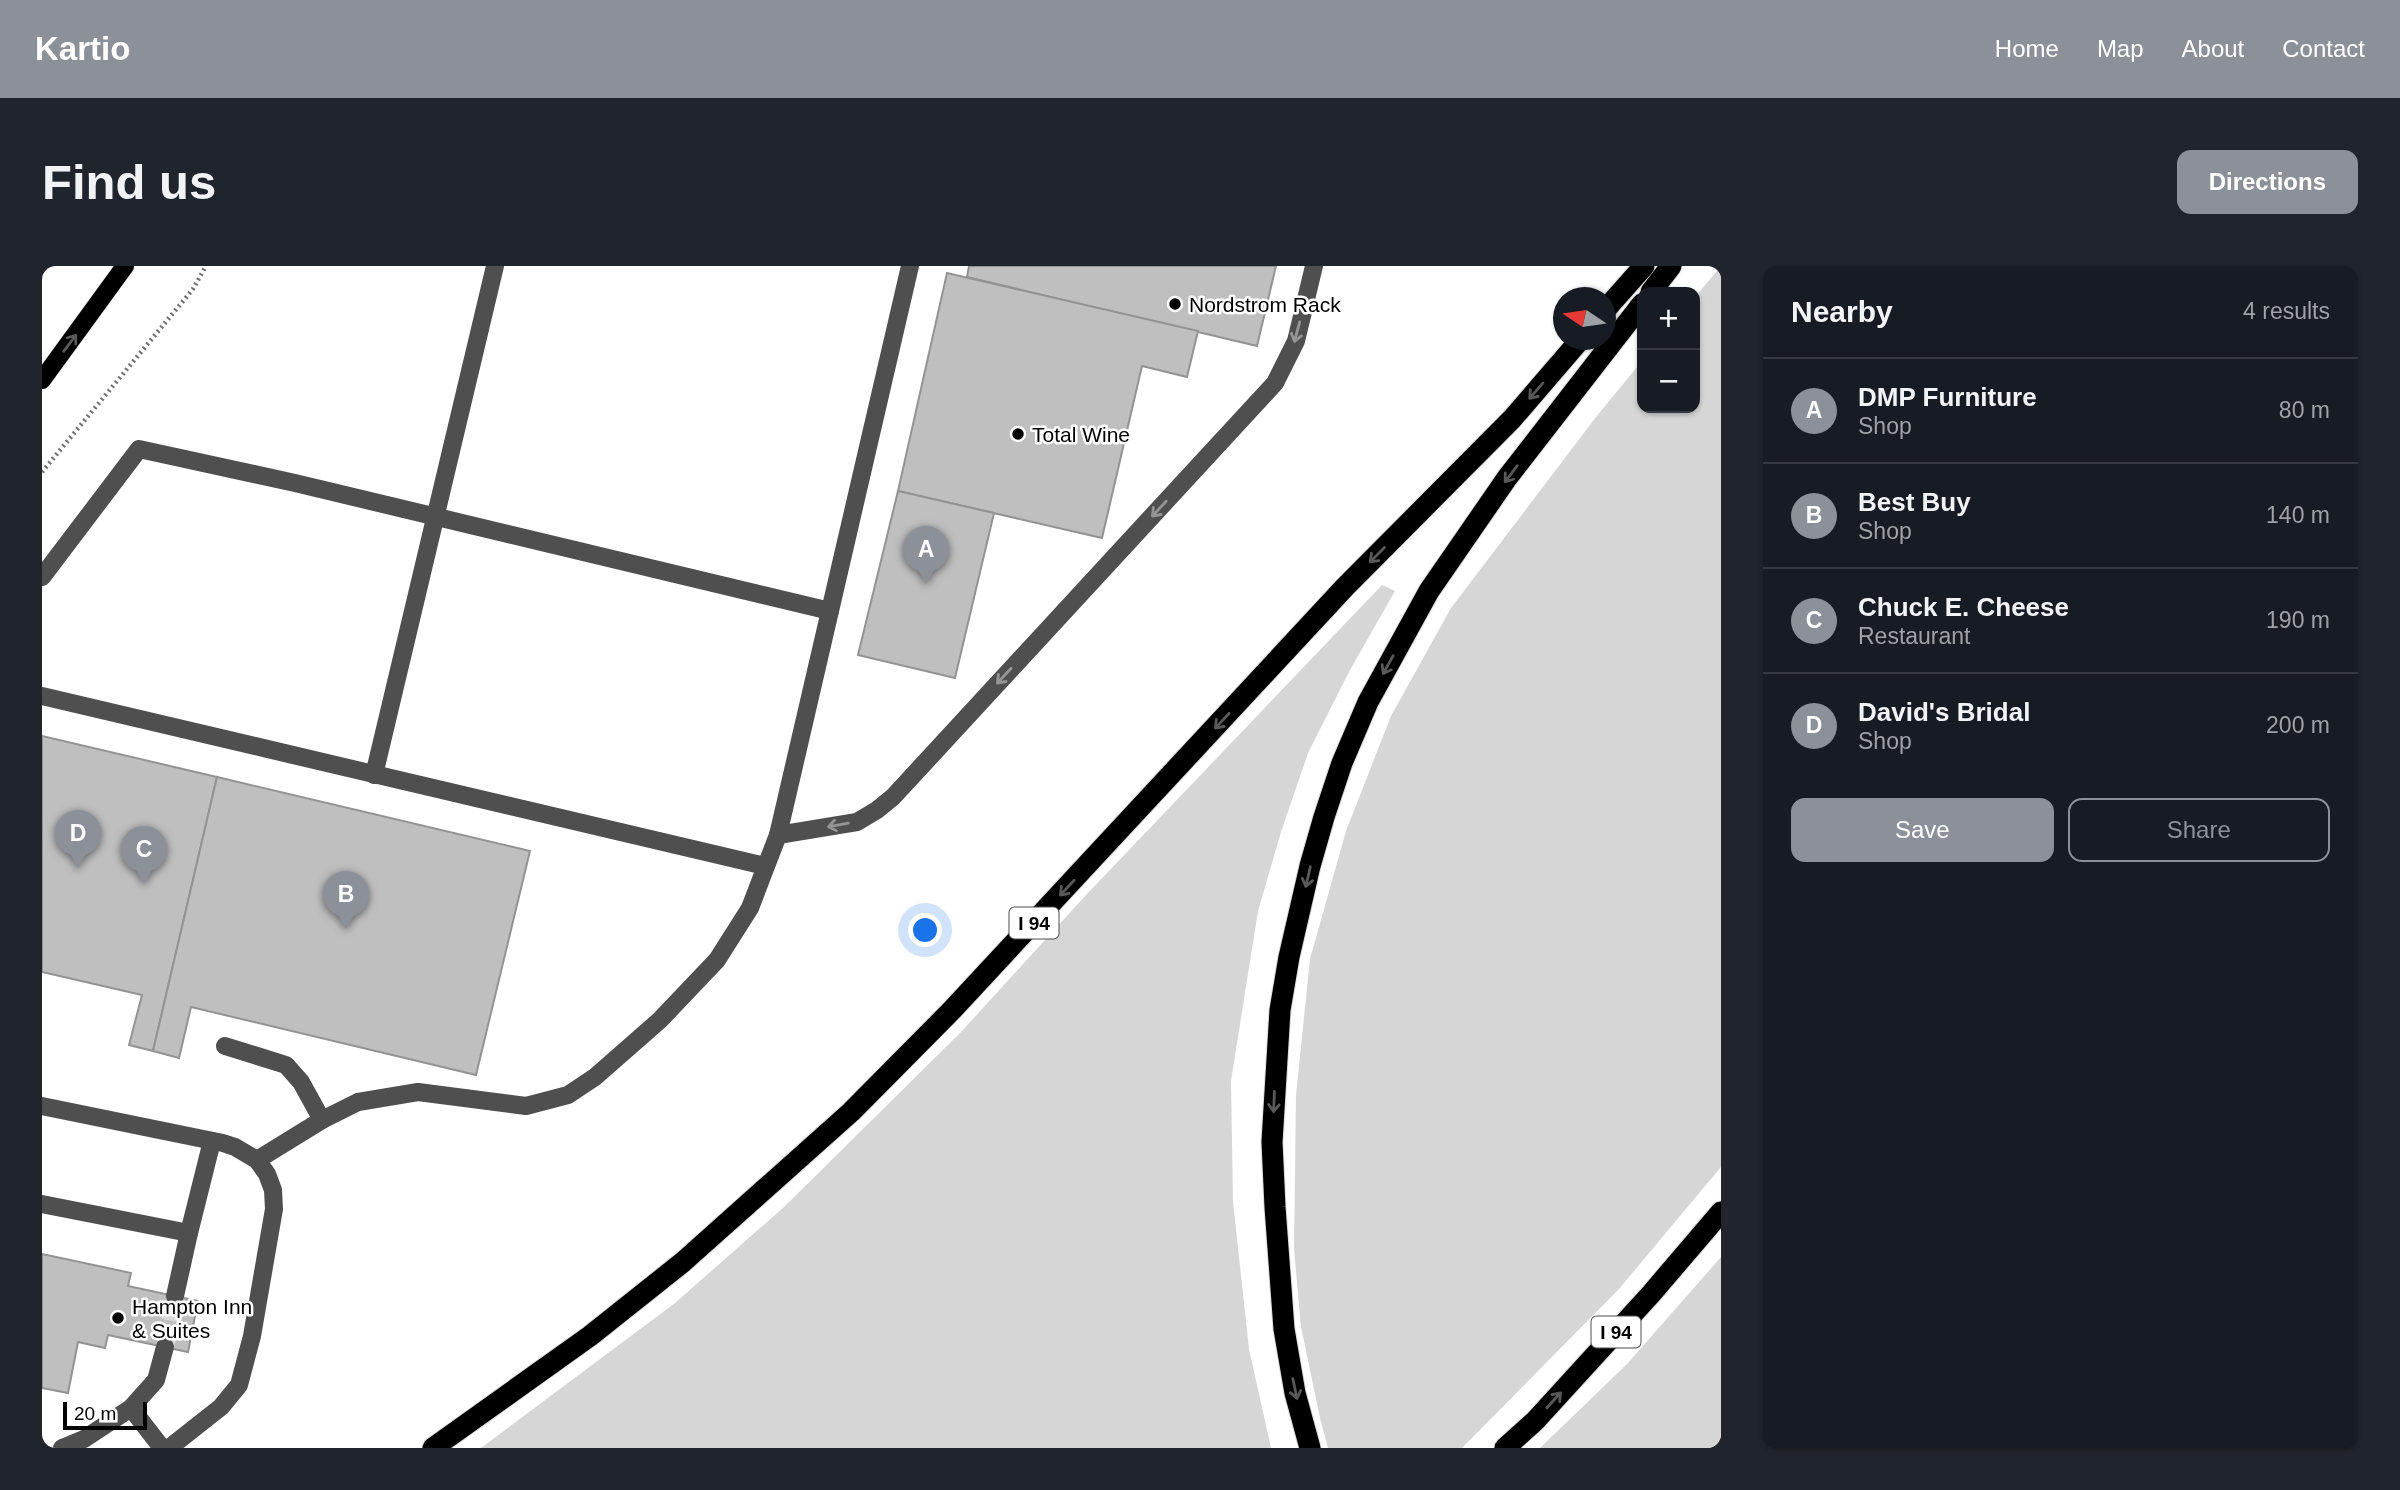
<!DOCTYPE html>
<meta charset="utf-8">
<style>
:root{--surface:#171b24;--page:#20242c;--text:#f1f3f6;--muted:#9ea1a6;--line:#363941;--accent:#8c9099}
body{margin:0;font-family:Arial,sans-serif;background:var(--page);color:var(--text)}
.controls{position:absolute;right:21px;top:21px;display:grid;overflow:hidden;border-radius:14px;box-shadow:0 2px 5px #0004}
.controls button{width:63px;height:63px;display:grid;place-items:center;padding:0;border:0;border-bottom:2px solid var(--line);background:var(--surface);color:var(--text);font:35px sans-serif}
.compass{position:absolute;left:1511px;top:21px;width:63px;height:63px;border-radius:50%;background:var(--surface);box-shadow:0 2px 5px #0004;rotate:283deg}
.scale{position:absolute;left:21px;bottom:18px;width:84px;box-sizing:border-box;padding-left:7px;border:4px solid #000;border-top:0;font-size:19px;line-height:24px;white-space:nowrap;color:#000;-webkit-text-stroke:5px #fff;paint-order:stroke}
.you{position:absolute;left:884px;top:665px;width:24px;height:24px;margin:-18px;border:5px solid #fff;border-radius:50%;background:#1a73e8;box-shadow:0 0 0 10px #1a73e833}
.badge{display:grid;place-items:center;width:46px;height:46px;border-radius:50%;background:var(--accent);color:#fff;font-size:23px;font-weight:700}
.pin{position:absolute;translate:-50% -58px;filter:drop-shadow(0 2px 4px #0008)}
.pin::after{content:'';position:absolute;top:37px;width:24px;height:21px;background:inherit;clip-path:polygon(0 0,100% 0,50% 100%)}
.list{margin:0;padding:0;list-style:none}
h2{display:flex;justify-content:space-between;align-items:center;height:91px;margin:0;padding:0 28px;font-size:30px}
h2 small{font-size:23px;font-weight:400;color:var(--muted)}
.list li{display:grid;grid-template-columns:46px 1fr auto;gap:21px;align-items:center;box-sizing:border-box;height:105px;padding:0 28px;border-top:2px solid var(--line)}
.list b{display:block;font-size:26px;white-space:nowrap}
.list p{margin:0;font-size:23px;white-space:nowrap;color:var(--muted)}
.list em{font-size:23px;font-style:normal;color:var(--muted)}
.actions{display:flex;gap:14px;padding:21px 28px}
.actions a{flex:1;padding:16px 0;border:2px solid var(--accent);border-radius:14px;text-align:center;font-size:24px;color:var(--accent)}
.actions .main{background:var(--accent);color:#fff}
.map{position:relative;flex:none;width:1679px;height:1182px;overflow:hidden;border-radius:14px}
header{display:flex;align-items:center;gap:42px;box-sizing:border-box;height:98px;padding:0 35px;background:var(--accent);color:#fff}
header strong{font-size:33px}
nav{display:flex;gap:38px;margin-inline-start:auto;font-size:24px}
.intro{display:flex;align-items:center;justify-content:space-between;box-sizing:border-box;height:168px;padding:0 42px}
h1{margin:0;font-size:49px}
.button{padding:18px 32px;border-radius:14px;background:var(--accent);color:#fff;font-size:24px;font-weight:700}
main{display:flex;gap:42px;padding:0 42px}
aside{flex:1;background:var(--surface);border-radius:14px;box-shadow:0 2px 5px #0004}
.map>svg:first-child{display:block}
.green{fill:#d6d6d6}
.building{fill:#bfbfbf;stroke:#939393;stroke-width:2}
.lines{fill:none;stroke-linecap:round;stroke-linejoin:round}
.minor-tunnel{stroke:#d9d9d9;stroke-width:18;stroke-dasharray:18 9;stroke-linecap:butt}
.major-casing{stroke:#dbdbdb;stroke-width:19}
.highway-casing{stroke:#dbdbdb;stroke-width:23}
.path{stroke:#717171;stroke-width:4.5;stroke-dasharray:2 3.5;stroke-linecap:butt}
.minor{stroke:#4f4f4f;stroke-width:18}
.major{stroke:#000;stroke-width:18}
.highway{stroke:#000;stroke-width:21}
.oneway{stroke:#959595}
.oneway2{stroke:#595959}
.poi-dot{fill:#000;stroke:#fff;stroke-width:2.5}
.labels{text-anchor:middle;dominant-baseline:central;stroke-width:5;stroke-linejoin:round;paint-order:stroke}
.shield{fill:#fff;stroke:#4c4c4c;stroke-width:2}
.shield-label{font-size:19px;font-weight:bold;fill:#000}
.poi-label{font-size:21px;fill:#000;stroke:#fff;text-anchor:start}
</style>
<header>
<strong>Kartio</strong>
<nav><a>Home</a><a>Map</a><a>About</a><a>Contact</a></nav>
</header>
<div class="intro"><h1>Find us</h1><a class="button">Directions</a></div>
<main>
<div class="map">
<svg width="1679" height="1182" viewBox="0 0 1679 1182">
<rect width="100%" height="100%" fill="#fff"/>
<!-- green -->
<g class="green">
<polygon points="1679,0 1679,901 1577,1023 1420,1182 1286,1182 1278,1152 1259,1061 1252,983 1254,829 1268,693 1304,565 1349,450 1409,342 1554,151 1600,95 1600,142 1653,142 1653,31"/>
<polygon points="1340,319 1353,325 1308,404 1266,487 1239,566 1216,645 1189,815 1191,936 1207,1083 1229,1182 439,1182 633,1037 742,941 919,766 1044,629"/>
<polygon points="1679,991 1679,1182 1498,1182 1586,1097"/>
</g>
<!-- building -->
<g class="building">
<polygon points="927,0 1234,0 1215,80 925,11"/>
<polygon points="905,7 1156,65 1145,111 1100,100 1060,272 856,225"/>
<polygon points="856,225 952,247 913,412 816,389"/>
<polygon points="0,470 175,511 111,785 87,779 100,729 0,706"/>
<polygon points="175,511 488,585 434,809 149,741 137,792 111,785"/>
<polygon points="0,988 89,1007 86,1020 156,1035 146,1086 66,1069 63,1082 36,1076 26,1127 0,1122"/>
</g>
<g class="lines">
<!-- minor-tunnel -->
<polyline class="minor-tunnel" points="123,1081 133,1030"/>
<!-- major casing -->
<g class="major-casing">
<polyline id="major" points="0,114 83,0"/>
</g>
<!-- highway casing -->
<g class="highway-casing">
<g id="highway">
<polyline points="1609,26 1629,0"/>
<polyline points="1563,44 1602,0"/>
<polyline points="391,1182 548,1070 641,996 809,846 910,744 1303,321 1470,153 1538,74"/>
<polyline points="1268,1182 1253,1127 1242,1063 1233,941 1230,876 1238,744 1247,691 1268,600 1282,551 1300,497 1326,436 1387,325 1465,212 1600,38"/>
<polyline points="1463,1182 1493,1155 1609,1028 1679,946"/>
</g>
</g>
<!-- path -->
<polyline class="path" points="0,206 151,23 164,0"/>
<!-- minor -->
<g class="minor">
<polyline points="0,311 97,183 253,217 788,345"/>
<polyline points="0,430 723,600"/>
<polyline points="332,509 453,0"/>
<polyline points="736,569 815,556 835,544 851,531 1233,117 1254,75 1272,0"/>
<polyline points="183,780 244,799 259,816 280,854"/>
<polyline points="0,840 181,877 193,881 215,894 225,908 231,924 232,943 210,1070 197,1119 179,1141 127,1182"/>
<polyline points="215,894 280,854 316,836 376,826 484,840 526,829 553,811 618,754 675,694 708,642 736,569 868,0"/>
<polyline points="0,938 147,967 133,1030"/>
<polyline points="147,967 170,875"/>
<polyline points="89,1142 114,1114 123,1081"/>
<polyline points="20,1182 42,1173 89,1142 120,1182"/>
</g>
<!-- major -->
<use href="#major" class="major"/>
<!-- highway -->
<use href="#highway" class="highway"/>
</g>
<!-- one-way arrows -->
<defs><path id="oneway-shaft" d="M-6 0H5M1.5-3L5.5 0L1.5 3" fill="none" stroke-width="1.6" stroke-linecap="round" stroke-linejoin="round" transform="scale(1.75)"/></defs>
<g class="oneway">
<use href="#oneway-shaft" transform="translate(1255 66) rotate(105)"/>
<use href="#oneway-shaft" transform="translate(1117 243) rotate(133)"/>
<use href="#oneway-shaft" transform="translate(962 410) rotate(133)"/>
<use href="#oneway-shaft" transform="translate(796 559) rotate(170)"/>
</g>
<g class="oneway2">
<use href="#oneway-shaft" transform="translate(28 77) rotate(-53)"/>
<use href="#oneway-shaft" transform="translate(1494 125) rotate(131)"/>
<use href="#oneway-shaft" transform="translate(1469 208) rotate(127)"/>
<use href="#oneway-shaft" transform="translate(1335 289) rotate(135)"/>
<use href="#oneway-shaft" transform="translate(1346 399) rotate(119)"/>
<use href="#oneway-shaft" transform="translate(1180 455) rotate(133)"/>
<use href="#oneway-shaft" transform="translate(1266 611) rotate(103)"/>
<use href="#oneway-shaft" transform="translate(1025 622) rotate(133)"/>
<use href="#oneway-shaft" transform="translate(1232 836) rotate(92)"/>
<use href="#oneway-shaft" transform="translate(1253 1123) rotate(78)"/>
<use href="#oneway-shaft" transform="translate(1512 1134) rotate(-48)"/>
</g>
<!-- markers -->
<g class="poi-dot">
<circle cx="1133" cy="38" r="7"/>
<circle cx="976" cy="168" r="7"/>
<circle cx="76" cy="1052" r="7"/>
</g>
<g class="labels">
<!-- shield labels -->
<g class="shield">
<rect x="967.5" y="641.5" width="49" height="31" rx="5"/>
<rect x="1549.5" y="1050.5" width="49" height="31" rx="5"/>
</g>
<g class="shield-label">
<text x="992" y="657">I 94</text>
<text x="1574" y="1066">I 94</text>
</g>
<!-- poi labels -->
<g class="poi-label">
<text x="1147" y="38">Nordstrom Rack</text>
<text x="990" y="168">Total Wine</text>
<text x="90" y="1040">Hampton Inn<tspan x="90" dy="24">&amp; Suites</tspan></text>
</g>
</g>
</svg>
<div class="controls">
<button>+</button>
<button>−</button>
</div>
<svg class="compass" viewBox="-18 -18 36 36"><path d="M0-13l5 13h-10z" fill="#e53935"/><path d="M0 13l5-13h-10z" fill="#9ea1a6"/></svg>
<div class="scale">20 m</div>
<div class="you"></div>
<div class="pin badge" style="left:884px;top:318px">A</div>
<div class="pin badge" style="left:304px;top:663px">B</div>
<div class="pin badge" style="left:102px;top:618px">C</div>
<div class="pin badge" style="left:36px;top:602px">D</div>
</div>
<aside>
<h2>Nearby<small>4 results</small></h2>
<ul class="list">
<li><span class="badge">A</span><div><b>DMP Furniture</b><p>Shop</p></div><em>80 m</em></li>
<li><span class="badge">B</span><div><b>Best Buy</b><p>Shop</p></div><em>140 m</em></li>
<li><span class="badge">C</span><div><b>Chuck E. Cheese</b><p>Restaurant</p></div><em>190 m</em></li>
<li><span class="badge">D</span><div><b>David's Bridal</b><p>Shop</p></div><em>200 m</em></li>
</ul>
<div class="actions"><a class="main">Save</a><a>Share</a></div>
</aside>
</main>
